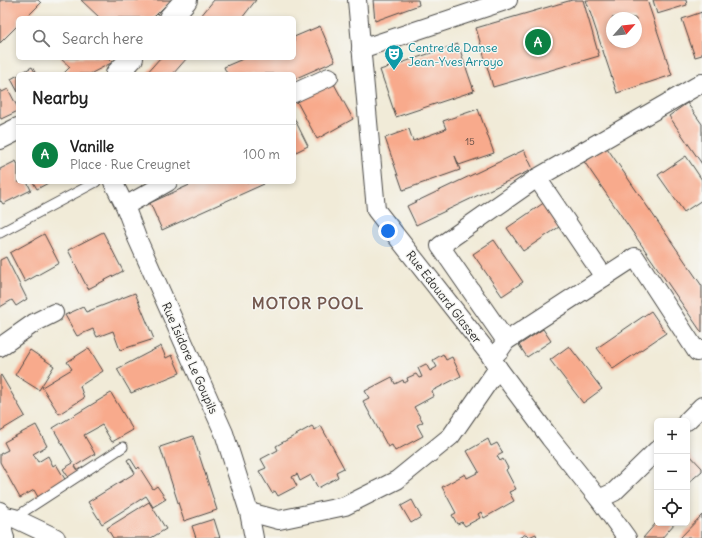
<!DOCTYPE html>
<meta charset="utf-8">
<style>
:root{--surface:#fff;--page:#f6f6f6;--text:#222;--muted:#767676;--line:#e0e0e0;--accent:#0b8043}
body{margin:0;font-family:Delius,sans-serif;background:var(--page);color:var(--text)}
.controls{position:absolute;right:12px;bottom:12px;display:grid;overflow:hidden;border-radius:6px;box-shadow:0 2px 6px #0003}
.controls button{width:36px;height:36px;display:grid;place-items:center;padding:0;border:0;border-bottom:1px solid var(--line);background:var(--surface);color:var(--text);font:20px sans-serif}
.compass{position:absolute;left:606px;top:12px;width:36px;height:36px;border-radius:50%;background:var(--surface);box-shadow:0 2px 6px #0003;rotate:63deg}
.you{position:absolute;left:388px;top:231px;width:14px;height:14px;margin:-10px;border:3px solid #fff;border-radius:50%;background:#1a73e8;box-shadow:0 0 0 6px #1a73e833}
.badge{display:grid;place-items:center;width:26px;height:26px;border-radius:50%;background:var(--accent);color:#fff;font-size:13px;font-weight:700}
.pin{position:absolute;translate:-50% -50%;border:2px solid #fff;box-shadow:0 1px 4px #0006}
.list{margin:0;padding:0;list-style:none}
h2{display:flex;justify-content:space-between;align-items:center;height:52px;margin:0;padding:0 16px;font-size:17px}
h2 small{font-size:13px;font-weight:400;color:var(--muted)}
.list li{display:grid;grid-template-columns:26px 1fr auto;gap:12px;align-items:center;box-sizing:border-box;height:60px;padding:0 16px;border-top:1px solid var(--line)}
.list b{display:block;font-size:15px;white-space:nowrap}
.list p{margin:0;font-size:13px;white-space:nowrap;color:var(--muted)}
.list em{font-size:13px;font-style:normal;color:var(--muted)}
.icon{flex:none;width:22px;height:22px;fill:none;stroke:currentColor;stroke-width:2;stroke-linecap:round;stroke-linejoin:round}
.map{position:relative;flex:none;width:702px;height:538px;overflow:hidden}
.search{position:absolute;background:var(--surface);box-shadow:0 2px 6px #0003;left:16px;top:16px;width:280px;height:44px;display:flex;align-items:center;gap:10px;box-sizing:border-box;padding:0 14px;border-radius:6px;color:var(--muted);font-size:15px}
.panel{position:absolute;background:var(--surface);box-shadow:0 2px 6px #0003;left:16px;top:72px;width:280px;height:112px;border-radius:6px}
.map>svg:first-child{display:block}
.building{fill:#f8aa8c;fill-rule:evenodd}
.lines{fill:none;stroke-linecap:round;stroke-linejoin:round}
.lane-casing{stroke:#494845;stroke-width:11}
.street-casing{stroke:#494845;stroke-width:20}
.secondary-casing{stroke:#494845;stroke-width:24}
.lane{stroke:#fff;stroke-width:9}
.street{stroke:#fff;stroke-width:18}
.secondary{stroke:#fff;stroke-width:22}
.labels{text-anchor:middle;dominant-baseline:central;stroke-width:3;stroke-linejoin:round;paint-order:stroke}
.number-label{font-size:10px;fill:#5e4b43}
.culture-label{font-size:12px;fill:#0d838f;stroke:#f6f6f2;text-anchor:start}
.street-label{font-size:12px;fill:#2b2b2b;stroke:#f6f6f2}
.district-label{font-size:16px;font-weight:bold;letter-spacing:1px;fill:#73574d;stroke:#f6f6f2}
</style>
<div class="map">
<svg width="702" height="538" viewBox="0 0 702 538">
<rect width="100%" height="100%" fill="#f6f6f2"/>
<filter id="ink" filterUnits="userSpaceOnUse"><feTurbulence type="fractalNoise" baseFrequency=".025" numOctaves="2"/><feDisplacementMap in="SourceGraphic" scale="8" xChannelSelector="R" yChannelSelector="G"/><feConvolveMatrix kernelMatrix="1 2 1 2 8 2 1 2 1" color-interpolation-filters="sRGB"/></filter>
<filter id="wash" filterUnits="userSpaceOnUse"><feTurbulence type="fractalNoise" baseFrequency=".012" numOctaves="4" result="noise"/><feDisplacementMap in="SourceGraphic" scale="16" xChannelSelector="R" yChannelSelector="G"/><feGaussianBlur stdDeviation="0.9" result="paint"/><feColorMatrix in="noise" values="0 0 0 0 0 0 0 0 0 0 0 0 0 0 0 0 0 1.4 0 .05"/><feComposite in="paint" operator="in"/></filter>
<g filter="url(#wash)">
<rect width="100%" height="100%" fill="#f1ebd8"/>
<g id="blocks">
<!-- building -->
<g class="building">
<polygon points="0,0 38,0 41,3 26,18 18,18 18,25 0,43"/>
<polygon points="81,0 171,0 153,18 100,18"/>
<polygon points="214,0 256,0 242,18 201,18 200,17"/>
<polygon points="373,0 418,0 419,5 375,21"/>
<polygon points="572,0 583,0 599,56 493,87 476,28"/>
<path d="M586,0H647L672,75L617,93ZM612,18H636V42H612Z"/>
<polygon points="653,0 686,0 687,5 657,14"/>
<polygon points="702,12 702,55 695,57 682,19"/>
<polygon points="320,26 335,61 294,79 294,74 227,74 224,67 245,58 294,58 294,37"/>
<polygon points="458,44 474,91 396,117 380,70"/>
<polygon points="60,58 109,58 113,62 90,74 63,74 70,67"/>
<polygon points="160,58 187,58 173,74 146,74"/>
<polygon points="32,67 36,74 19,74"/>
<polygon points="18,75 18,92 11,79"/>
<polygon points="333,82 353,119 317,139 297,102"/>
<polygon points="0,89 2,92 8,89 18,108 18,111 1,119 0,117"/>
<polygon points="687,103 702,124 702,164 669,116"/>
<polygon points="478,109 494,153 459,165 455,156 460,170 403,190 385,138 409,129 413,141 446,129 443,121"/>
<polygon points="294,118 308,146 294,153"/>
<polygon points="605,145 702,286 702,333 583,160"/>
<polygon points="524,150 533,169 416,225 407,206"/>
<polygon points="686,156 702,180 702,200 684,212 658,175"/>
<polygon points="16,161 18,165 18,182 27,182 31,190 3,204 1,201 0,202 0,169"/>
<polygon points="33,182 50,182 37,189"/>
<polygon points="196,182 263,182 264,184 162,230 150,203"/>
<polygon points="545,202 562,225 523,251 507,228"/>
<polygon points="103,232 123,271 88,289 68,250"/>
<polygon points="44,234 59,263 25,282 10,253"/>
<polygon points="494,240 523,282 502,296 473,254"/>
<polygon points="6,257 27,299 16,306 12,300 0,307 0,260"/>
<polygon points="135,293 154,339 120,350 113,331 97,337 93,329 77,336 65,315 83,307 86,312"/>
<polygon points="651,311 666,333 613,369 597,348"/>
<polygon points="543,329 551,341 527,357 519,345"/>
<polygon points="161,346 166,358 172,355 180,373 131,393 117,369"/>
<polygon points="569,346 602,389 583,403 550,360"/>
<polygon points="89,348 103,371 80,386 84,398 59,414 42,387 72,369 67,362"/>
<polygon points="30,350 54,366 39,390 15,375"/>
<polygon points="443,354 446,360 452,357 461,376 432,391 434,396 414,407 423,422 417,425 423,436 395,451 392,445 388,447 363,401 369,398 365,391 392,377 395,384 403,380 404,383 408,381 407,378 416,374 419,378 422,377 418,368 426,364 430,371 437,367 433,360"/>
<polygon points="1,375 25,416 0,431 0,376"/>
<polygon points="111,393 133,430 112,442 102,425 84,435 95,454 75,466 79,472 69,478 63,469 73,463 53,428"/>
<polygon points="36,425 47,446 33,454 38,462 48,456 53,466 56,464 66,481 38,497 34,490 20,498 0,462 0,454 8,450 4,442"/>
<polygon points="312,426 315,430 321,426 344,468 336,472 338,477 318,488 311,475 300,481 297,474 292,477 297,486 278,496 275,491 272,493 259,471 266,468 261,459 278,450 276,446"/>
<polygon points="193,436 217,510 184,521 160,447"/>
<polygon points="488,439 491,446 497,443 503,453 497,456 500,461 503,459 508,468 506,470 516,489 509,492 514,501 484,518 481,512 478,514 480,518 465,526 462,522 457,524 452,515 456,513 442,487 465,474 467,478 479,472 467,451"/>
<polygon points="687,452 702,468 702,471 687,484"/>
<polygon points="130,458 137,469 139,467 153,489 157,486 166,499 153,507 146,496 102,524 88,502 135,473 127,460"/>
<polygon points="412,500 421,517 411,523 401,506"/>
<polygon points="149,502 166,529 151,538 113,538 107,528"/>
<polygon points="702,515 702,538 680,538"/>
<polygon points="214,519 220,538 196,538 192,526"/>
<polygon points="656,523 675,523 662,538 643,538"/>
<polygon points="526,534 529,537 536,534 537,538 519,538"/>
</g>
</g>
</g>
<g filter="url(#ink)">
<use href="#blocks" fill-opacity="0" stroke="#494845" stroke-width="1"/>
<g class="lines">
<!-- lane casing -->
<g class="lane-casing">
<g id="lane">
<polyline points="0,233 96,182"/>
<polyline points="14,518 123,447"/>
</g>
</g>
<!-- street casing -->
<g class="street-casing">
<g id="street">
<polyline points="357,0 376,210 489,354 498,368 550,438 599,499 627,538"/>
<polyline points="361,49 508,0"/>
<polyline points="294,93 329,77"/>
<polyline points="537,178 604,277"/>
<polyline points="113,182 125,206 137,238 224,433 249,512 254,538"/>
<polyline points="125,206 168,182"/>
<polyline points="506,341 440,246 537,178 702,83"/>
<polyline points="0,347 34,323 54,313"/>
<polyline points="499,351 506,341 635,257 697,352 702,349"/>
<polyline points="687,421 702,406"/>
<polyline points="599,499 614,492 657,450"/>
<path d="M0,511C5,519 1,530 5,538"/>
<polyline points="249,512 279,520 345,506 397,480 451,436 498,368"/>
<polyline points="2,515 14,518 56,538"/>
</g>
</g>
<!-- secondary casing -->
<g class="secondary-casing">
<g id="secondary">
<polyline points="170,18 186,0"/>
<polyline points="117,74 132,58"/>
<polyline points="0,138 18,129"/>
</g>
</g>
<!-- lane -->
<use href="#lane" class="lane"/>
<!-- street -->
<use href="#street" class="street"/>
<!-- secondary -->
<use href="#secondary" class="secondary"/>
</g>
</g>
<!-- icons -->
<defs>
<g id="theatre-pin" transform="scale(1)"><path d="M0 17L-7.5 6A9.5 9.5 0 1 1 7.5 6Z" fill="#0f9aa8" stroke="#f6f6f2"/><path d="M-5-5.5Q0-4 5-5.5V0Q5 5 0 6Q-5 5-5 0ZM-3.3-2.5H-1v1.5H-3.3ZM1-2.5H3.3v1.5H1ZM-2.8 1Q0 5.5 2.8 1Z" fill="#fff"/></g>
</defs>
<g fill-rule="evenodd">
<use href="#theatre-pin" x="394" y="54"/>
</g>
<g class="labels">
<!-- number labels -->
<g class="number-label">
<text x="470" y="141">15</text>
</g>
<!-- culture labels -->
<g class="culture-label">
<text x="408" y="47">Centre de Danse<tspan x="408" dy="14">Jean-Yves Arroyo</tspan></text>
</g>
<!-- street labels -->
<g class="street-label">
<text transform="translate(444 297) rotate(52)">Rue Edouard Glasser</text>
<text transform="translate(190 358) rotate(66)">Rue Isidore Le Goupils</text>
</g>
<!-- district labels -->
<g class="district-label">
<text x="308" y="303">MOTOR POOL</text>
</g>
</g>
</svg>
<div class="controls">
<button>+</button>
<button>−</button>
<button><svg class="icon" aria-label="locate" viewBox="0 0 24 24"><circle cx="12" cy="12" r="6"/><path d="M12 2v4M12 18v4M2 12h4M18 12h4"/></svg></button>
</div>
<svg class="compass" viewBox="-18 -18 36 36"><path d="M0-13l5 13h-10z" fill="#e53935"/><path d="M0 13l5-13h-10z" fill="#767676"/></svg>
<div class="you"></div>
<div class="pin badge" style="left:538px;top:42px">A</div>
<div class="search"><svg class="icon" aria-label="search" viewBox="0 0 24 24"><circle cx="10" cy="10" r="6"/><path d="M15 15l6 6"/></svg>Search here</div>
<section class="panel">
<h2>Nearby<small></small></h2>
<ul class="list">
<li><span class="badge">A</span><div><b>Vanille</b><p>Place · Rue Creugnet</p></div><em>100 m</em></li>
</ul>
</section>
</div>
